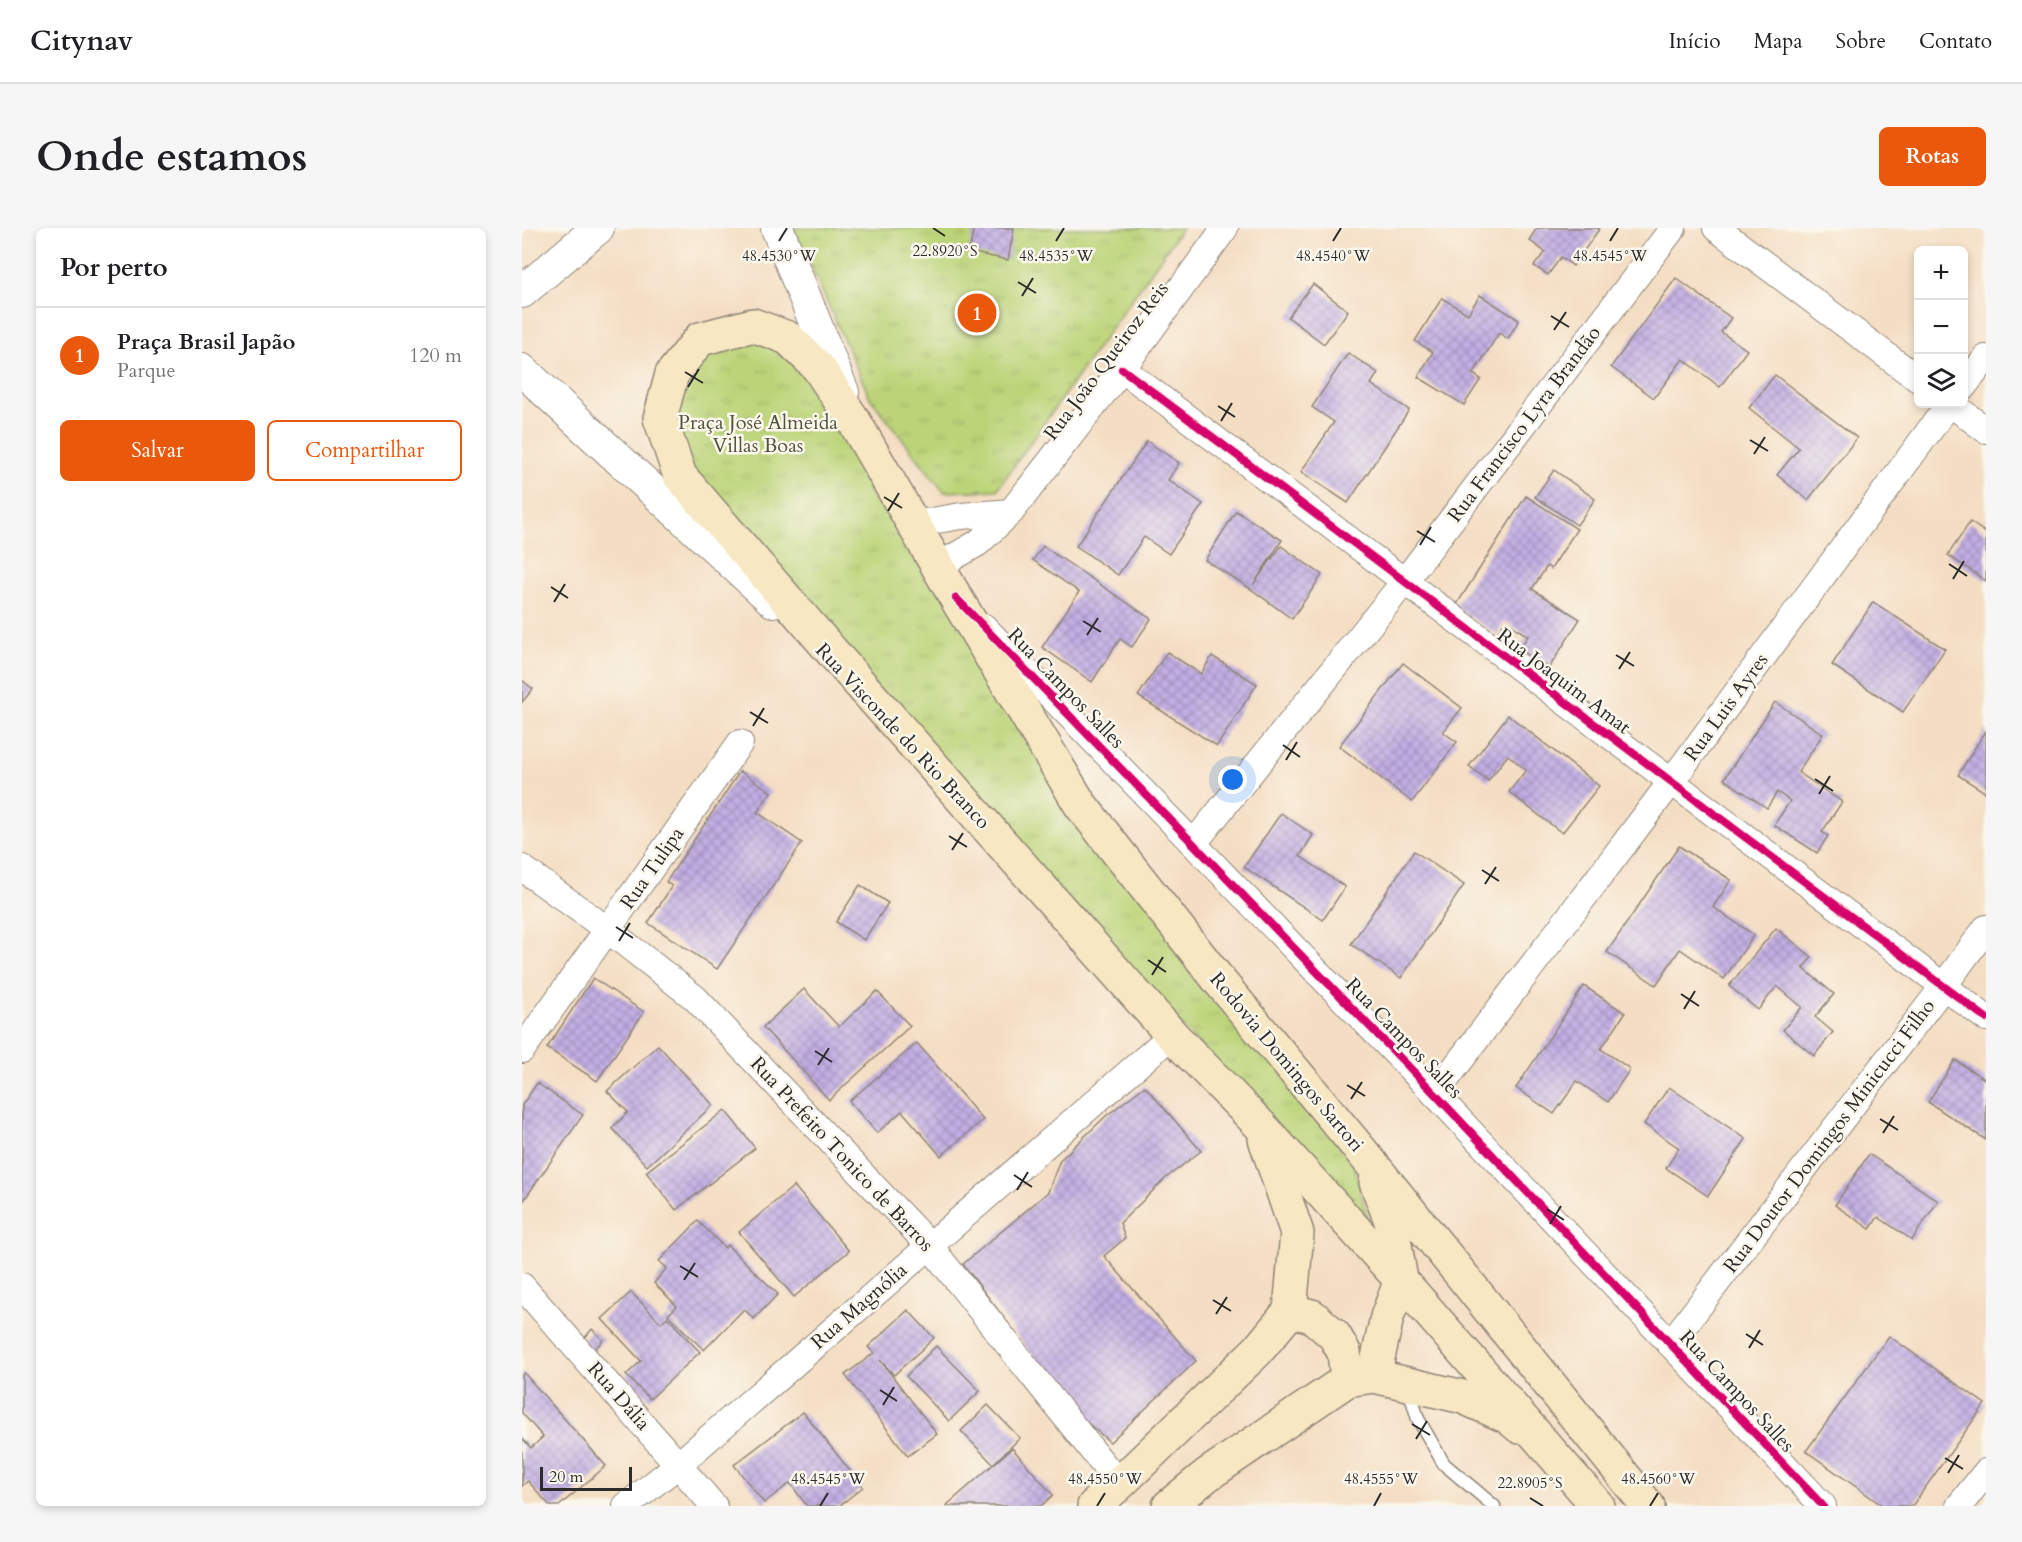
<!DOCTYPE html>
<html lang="pt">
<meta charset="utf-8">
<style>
:root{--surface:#fff;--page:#f6f6f6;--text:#202124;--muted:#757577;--line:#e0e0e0;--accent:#ea580c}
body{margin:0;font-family:Cardo,serif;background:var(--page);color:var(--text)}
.controls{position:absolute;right:18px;top:18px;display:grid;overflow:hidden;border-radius:9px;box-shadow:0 3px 9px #0003}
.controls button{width:54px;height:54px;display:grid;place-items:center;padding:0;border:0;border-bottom:2px solid var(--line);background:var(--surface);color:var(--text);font:30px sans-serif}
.scale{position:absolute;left:18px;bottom:15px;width:92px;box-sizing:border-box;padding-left:6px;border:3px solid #2b2b2b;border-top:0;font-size:16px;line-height:21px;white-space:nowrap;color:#2b2b2b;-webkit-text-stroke:4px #fbf7ec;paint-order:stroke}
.you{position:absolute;left:711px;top:552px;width:21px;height:21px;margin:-15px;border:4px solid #fff;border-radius:50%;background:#1a73e8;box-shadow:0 0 0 9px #1a73e833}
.badge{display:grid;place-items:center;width:39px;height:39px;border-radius:50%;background:var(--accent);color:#fff;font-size:20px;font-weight:700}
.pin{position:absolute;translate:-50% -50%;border:3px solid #fff;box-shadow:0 2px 6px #0006}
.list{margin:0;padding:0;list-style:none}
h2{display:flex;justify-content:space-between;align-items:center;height:78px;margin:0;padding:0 24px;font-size:26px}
h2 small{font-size:20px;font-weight:400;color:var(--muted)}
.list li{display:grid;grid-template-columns:39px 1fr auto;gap:18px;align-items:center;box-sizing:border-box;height:96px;padding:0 24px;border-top:2px solid var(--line)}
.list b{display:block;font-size:22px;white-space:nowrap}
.list p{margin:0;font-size:20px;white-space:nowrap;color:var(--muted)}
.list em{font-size:20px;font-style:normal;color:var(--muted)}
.actions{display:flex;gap:12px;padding:18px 24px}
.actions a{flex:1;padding:14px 0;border:2px solid var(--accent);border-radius:9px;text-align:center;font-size:21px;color:var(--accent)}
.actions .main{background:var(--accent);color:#fff}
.icon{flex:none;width:33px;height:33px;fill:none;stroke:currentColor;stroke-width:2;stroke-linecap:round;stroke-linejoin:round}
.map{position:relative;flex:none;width:1464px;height:1278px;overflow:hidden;border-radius:9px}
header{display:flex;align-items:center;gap:36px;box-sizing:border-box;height:84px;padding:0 30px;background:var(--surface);border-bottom:2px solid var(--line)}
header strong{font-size:28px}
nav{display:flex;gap:33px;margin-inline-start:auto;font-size:21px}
.intro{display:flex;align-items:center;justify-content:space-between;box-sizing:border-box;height:144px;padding:0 36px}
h1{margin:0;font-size:42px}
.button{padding:15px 27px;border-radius:9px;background:var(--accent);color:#fff;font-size:21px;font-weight:700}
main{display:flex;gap:36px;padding:0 36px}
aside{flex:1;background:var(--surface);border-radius:9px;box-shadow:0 3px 9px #0003}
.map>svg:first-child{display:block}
.park{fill:url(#park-tufts);stroke:#748052;stroke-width:1.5}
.building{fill:url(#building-cross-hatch)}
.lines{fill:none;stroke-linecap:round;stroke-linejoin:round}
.service-casing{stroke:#908477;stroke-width:15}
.minor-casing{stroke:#908477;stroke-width:28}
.tertiary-casing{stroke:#908477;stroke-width:34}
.secondary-casing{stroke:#908477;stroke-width:36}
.service{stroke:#fff;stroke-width:12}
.minor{stroke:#fff;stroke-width:26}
.tertiary{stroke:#fff;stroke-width:32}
.secondary{stroke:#f7e8c3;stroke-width:33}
.cycleway-casing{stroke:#fbf7ec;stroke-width:11}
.cycleway{stroke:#d6006c;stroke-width:8}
.ticks{fill:none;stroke:#2b2b2b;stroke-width:2}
.labels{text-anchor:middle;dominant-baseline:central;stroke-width:5;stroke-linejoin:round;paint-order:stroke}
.street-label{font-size:20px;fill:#2b2b2b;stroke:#fbf7ec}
.park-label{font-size:20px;fill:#4f553e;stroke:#fbf7ec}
.ticks-label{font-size:15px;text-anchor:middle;fill:#2b2b2b;stroke:#fbf7ec;stroke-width:5;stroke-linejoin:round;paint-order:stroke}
</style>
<header>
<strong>Citynav</strong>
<nav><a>Início</a><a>Mapa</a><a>Sobre</a><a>Contato</a></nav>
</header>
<div class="intro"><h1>Onde estamos</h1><a class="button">Rotas</a></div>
<main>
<aside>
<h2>Por perto<small></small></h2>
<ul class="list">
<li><span class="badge">1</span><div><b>Praça Brasil Japão</b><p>Parque</p></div><em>120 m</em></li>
</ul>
<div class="actions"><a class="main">Salvar</a><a>Compartilhar</a></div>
</aside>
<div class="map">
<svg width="1464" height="1278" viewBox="0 0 1464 1278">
<defs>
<pattern id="park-tufts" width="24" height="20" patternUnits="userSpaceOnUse" patternTransform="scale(1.5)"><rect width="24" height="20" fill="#bcd478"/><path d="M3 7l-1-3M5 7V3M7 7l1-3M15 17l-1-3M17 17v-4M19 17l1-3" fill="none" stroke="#a2b668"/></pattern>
<pattern id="building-cross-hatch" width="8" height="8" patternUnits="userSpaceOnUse" patternTransform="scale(1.5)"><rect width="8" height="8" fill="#c2afe4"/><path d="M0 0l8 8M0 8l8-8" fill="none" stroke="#9e8fb9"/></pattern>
</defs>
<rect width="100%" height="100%" fill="#fbf7ec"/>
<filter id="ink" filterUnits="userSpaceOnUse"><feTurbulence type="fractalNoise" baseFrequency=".0167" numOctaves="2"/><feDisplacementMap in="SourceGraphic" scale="12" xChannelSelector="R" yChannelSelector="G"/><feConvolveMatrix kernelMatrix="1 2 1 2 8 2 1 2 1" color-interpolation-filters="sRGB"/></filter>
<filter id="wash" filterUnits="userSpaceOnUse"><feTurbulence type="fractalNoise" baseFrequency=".008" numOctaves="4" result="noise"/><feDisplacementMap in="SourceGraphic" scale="24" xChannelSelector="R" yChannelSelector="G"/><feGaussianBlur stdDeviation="1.35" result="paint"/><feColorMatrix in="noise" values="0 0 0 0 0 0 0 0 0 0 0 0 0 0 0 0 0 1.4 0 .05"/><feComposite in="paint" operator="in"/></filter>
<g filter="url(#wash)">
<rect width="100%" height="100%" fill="#f4dec3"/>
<!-- park -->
<g class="park">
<polygon points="272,0 660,0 475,262 422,264 348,170"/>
<polygon points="263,113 555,578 825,911 851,1010 162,245 142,188 181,114"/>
</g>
<g id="blocks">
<!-- building -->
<g class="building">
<polygon points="452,0 492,0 486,32 447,24"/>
<polygon points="1015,0 1078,0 1051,38 1039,29 1026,47 1012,38 1023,24 1007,12"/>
<polygon points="1154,50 1209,90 1199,104 1225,122 1198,159 1161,131 1132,170 1089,139"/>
<polygon points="791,56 826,83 802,116 766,89"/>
<polygon points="958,67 997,92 986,111 977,105 951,146 959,151 942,177 896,149 911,124 893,113 920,70 946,86"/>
<polygon points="826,125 856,145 849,156 887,182 826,275 779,244 812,194 790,179"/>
<polygon points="1253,147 1335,210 1286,272 1255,247 1277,220 1227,180"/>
<polygon points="625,213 657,235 646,252 681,276 647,326 622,309 596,347 554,318"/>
<polygon points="1032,242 1073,271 1055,297 1013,269"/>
<polygon points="1004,268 1055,301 1029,341 1025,338 1010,361 1058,391 1027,440 997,421 1006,408 983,393 975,406 933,379"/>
<polygon points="714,283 760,312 731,357 759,318 800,347 770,391 729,361 683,332"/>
<polygon points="1448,294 1464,305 1464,353 1426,327"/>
<polygon points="521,318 629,391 610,419 598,411 570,454 520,419 557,364 511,332"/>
<polygon points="1351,374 1423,421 1381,484 1310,437"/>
<polygon points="645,424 679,446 690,428 735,456 695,518 616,468"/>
<polygon points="881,435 940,480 921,504 935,514 890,574 817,518"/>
<polygon points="0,452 11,461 0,474"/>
<polygon points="1253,474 1301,506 1276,544 1320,574 1300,604 1306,608 1295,625 1252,597 1268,573 1255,564 1245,580 1202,551"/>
<polygon points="986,487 1077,558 1040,605 987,564 1004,542 986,527 966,553 947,538"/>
<polygon points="1464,502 1464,565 1436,547"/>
<polygon points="218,543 249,564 235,584 280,615 195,741 126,695 150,658 144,654"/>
<polygon points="759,585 791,607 778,628 823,659 801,692 722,639"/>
<polygon points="1157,618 1209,652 1191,679 1232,707 1202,751 1158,721 1134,757 1085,724"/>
<polygon points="892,623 942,657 879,750 829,716"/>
<polygon points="338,657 366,675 342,712 314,694"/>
<polygon points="1254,700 1290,729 1281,740 1312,766 1293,789 1311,804 1292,828 1261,802 1280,779 1255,758 1236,782 1207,758"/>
<polygon points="71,750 122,784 75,853 25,820"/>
<polygon points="1062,758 1103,785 1079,821 1108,841 1086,874 1055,853 1032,886 994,860"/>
<polygon points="282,761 317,799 355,763 388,798 307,872 241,799"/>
<polygon points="395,815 461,892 419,928 380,883 355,905 327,873"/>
<polygon points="136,817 191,877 125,938 90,900 106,884 85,863"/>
<polygon points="1433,832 1464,852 1464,912 1406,874"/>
<polygon points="15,855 61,887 0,975 0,877"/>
<polygon points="623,858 679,923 644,950 598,995 603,1010 582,1028 674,1133 588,1214 555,1186 441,1036 526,964 538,932 584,888"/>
<polygon points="1147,859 1224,911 1186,968 1144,940 1157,920 1122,896"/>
<polygon points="203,882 233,920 154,982 124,944"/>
<polygon points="1347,926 1416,973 1390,1012 1356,989 1348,1001 1313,977"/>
<polygon points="272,958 327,1023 272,1069 217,1004"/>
<polygon points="176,993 203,1020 205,1017 256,1066 232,1091 222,1081 182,1122 146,1087 155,1078 132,1055 145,1040 137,1033"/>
<polygon points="109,1064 139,1095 145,1089 178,1124 128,1171 104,1147 119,1133 80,1091"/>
<polygon points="386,1082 412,1110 372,1147 358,1132 415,1206 386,1228 323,1147 352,1125 346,1119"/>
<polygon points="70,1101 81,1112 69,1126 58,1116"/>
<polygon points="1367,1108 1463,1176 1390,1278 1361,1278 1284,1223"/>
<polygon points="414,1118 458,1163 427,1193 384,1148"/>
<polygon points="2,1145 84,1238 37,1278 28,1278 6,1253 0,1258 0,1210 9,1220 21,1209 0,1185 0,1147"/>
<polygon points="466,1177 498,1210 471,1236 439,1203"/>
<polygon points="281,1184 341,1259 317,1278 285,1278 268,1255 242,1275 212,1237"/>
<polygon points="490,1220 531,1267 519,1278 424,1278"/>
</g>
</g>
</g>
<g filter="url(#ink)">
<use href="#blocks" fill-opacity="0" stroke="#908477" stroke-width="1.5"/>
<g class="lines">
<!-- service casing -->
<g class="service-casing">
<polyline id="service" points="887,1161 896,1191 922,1236 972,1278"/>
</g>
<!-- minor casing -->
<g class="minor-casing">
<g id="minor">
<polyline points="1194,0 1396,151"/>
<polyline points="600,141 1464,790"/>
<polyline points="1442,158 1464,130"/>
<polyline points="1429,176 1464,202"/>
<polyline points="392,296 439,288 489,284"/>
<polyline points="416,338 456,315 489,284 600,141 703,0"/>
<polyline points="462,399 913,866 1301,1278"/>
<polyline points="672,615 882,354 1151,0"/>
<polyline points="0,640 86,702 173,770 407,1017 597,1256"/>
<polyline points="0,822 218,515"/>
<polyline points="913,866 1149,554 1427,176"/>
<polyline points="0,1058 192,1278"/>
<polyline points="1148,1116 1421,759 1464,700"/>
<polyline points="104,1278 157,1236 650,807"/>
<polyline points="1437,1278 1464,1244"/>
</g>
</g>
<!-- tertiary casing -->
<g class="tertiary-casing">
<g id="tertiary">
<polyline points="255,0 321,164"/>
<polyline points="0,64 76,0"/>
<polyline points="0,142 251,373"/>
</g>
</g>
<!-- secondary casing -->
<g class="secondary-casing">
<g id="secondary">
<polyline points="768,1083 790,1088 812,1107 822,1124 825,1152"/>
<polyline points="852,1148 865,1089 879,1052 869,993 854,954"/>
<polyline points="572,1278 597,1256 736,1122 768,1083 775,1005 743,911"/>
<polyline points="647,1278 685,1247 825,1152 852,1148 941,1169 986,1189 998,1199"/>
<polyline points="1076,1278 879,1052 739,898 650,807 331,448 158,248 138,190 150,146 178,111 231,97 266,110 296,139 332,193 434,370 558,576 699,755 845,930 1126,1278"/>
</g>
</g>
<!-- service -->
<use href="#service" class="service"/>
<!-- minor -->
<use href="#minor" class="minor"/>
<!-- tertiary -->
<use href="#tertiary" class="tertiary"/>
<!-- secondary -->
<use href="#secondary" class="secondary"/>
<!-- cycleway casing -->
<g class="cycleway-casing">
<g id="cycleway">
<polyline points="600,141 1464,790"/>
<polyline points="434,370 913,866 1301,1278"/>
</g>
</g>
<!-- cycleway -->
<use href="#cycleway" class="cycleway"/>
</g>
</g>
<!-- ticks -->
<path class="ticks" d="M411,0L423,8M257,13L265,0M534,13L542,0M811,13L819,0M1088,13L1096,0M496,54L514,65M500,68L511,50M1029,88L1047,99M1032,102L1044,84M163,144L181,155M166,159L177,141M696,178L713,189M699,193L710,175M1228,212L1246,223M1232,226L1243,209M362,269L380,280M366,283L377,265M895,303L913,314M898,317L909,299M1427,336L1445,348M1431,351L1442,333M29,359L46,370M32,374L43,356M561,393L579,404M565,407L576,390M1094,427L1112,438M1097,441L1108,424M228,484L246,495M231,498L242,480M761,517L778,529M764,532L775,514M1293,551L1311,563M1297,566L1308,548M427,608L445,619M430,622L441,605M960,642L977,653M963,656L974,639M94,699L111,710M97,713L108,695M626,732L644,744M630,747L641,729M1159,766L1177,778M1162,781L1173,763M293,823L310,834M296,837L307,820M825,857L843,868M829,871L840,854M1358,891L1376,902M1361,905L1372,888M492,947L510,959M495,962L506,944M1025,981L1042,992M1028,996L1039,978M158,1038L176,1049M162,1052L173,1035M691,1072L709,1083M694,1086L705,1069M1224,1106L1241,1117M1227,1120L1238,1102M358,1162L375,1173M361,1177L372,1159M890,1196L908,1207M894,1211L905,1193M1423,1230L1441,1241M1426,1245L1437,1227M1008,1270L1021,1278M298,1278L306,1265M575,1278L583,1265M852,1278L859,1265M1128,1278L1136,1265"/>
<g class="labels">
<!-- street labels -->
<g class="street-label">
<text transform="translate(584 133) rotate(-53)">Rua João Queiroz Reis</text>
<text transform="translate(1002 196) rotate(-53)">Rua Francisco Lyra Brandão</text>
<text transform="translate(1042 453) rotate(37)">Rua Joaquim Amat</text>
<text transform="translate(544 460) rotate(46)">Rua Campos Salles</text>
<text transform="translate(1204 479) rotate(-54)">Rua Luis Ayres</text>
<text transform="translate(381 508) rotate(47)">Rua Visconde do Rio Branco</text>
<text transform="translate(130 640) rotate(-55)">Rua Tulipa</text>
<text transform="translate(882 810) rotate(46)">Rua Campos Salles</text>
<text transform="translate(765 834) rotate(50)">Rodovia Domingos Sartori</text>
<text transform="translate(1307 908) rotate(-53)">Rua Doutor Domingos Minicucci Filho</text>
<text transform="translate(320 926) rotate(47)">Rua Prefeito Tonico de Barros</text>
<text transform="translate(337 1078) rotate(-41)">Rua Magnólia</text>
<text transform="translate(1215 1163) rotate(47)">Rua Campos Salles</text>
<text transform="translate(97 1168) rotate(49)">Rua Dália</text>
</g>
<!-- park labels -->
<g class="park-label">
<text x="236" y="194">Praça José Almeida<tspan x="236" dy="23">Villas Boas</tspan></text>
</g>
</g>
<g class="ticks-label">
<text x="423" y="28">22.8920°S</text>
<text x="257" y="33">48.4530°W</text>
<text x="534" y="33">48.4535°W</text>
<text x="811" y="33">48.4540°W</text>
<text x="1088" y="33">48.4545°W</text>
<text x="306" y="1256">48.4545°W</text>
<text x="583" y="1256">48.4550°W</text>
<text x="859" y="1256">48.4555°W</text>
<text x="1136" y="1256">48.4560°W</text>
<text x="1008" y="1260">22.8905°S</text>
</g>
</svg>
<div class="controls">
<button>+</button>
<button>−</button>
<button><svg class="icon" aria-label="layers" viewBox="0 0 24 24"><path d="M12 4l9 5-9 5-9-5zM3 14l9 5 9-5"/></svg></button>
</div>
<div class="scale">20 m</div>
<div class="you"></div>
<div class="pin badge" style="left:455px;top:85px">1</div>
</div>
</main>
